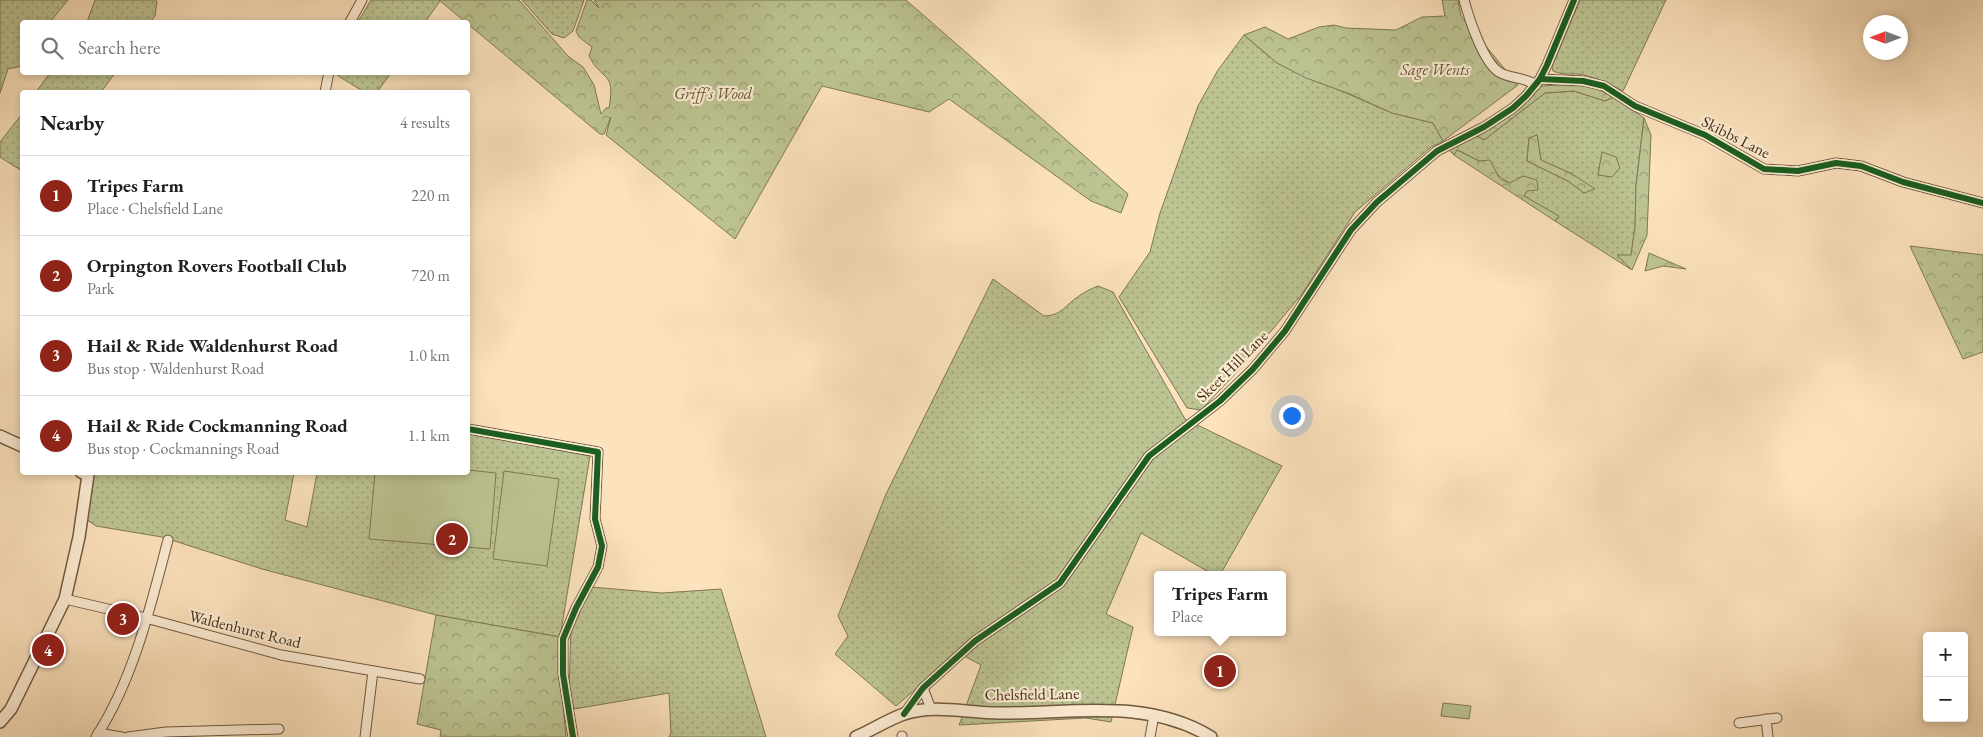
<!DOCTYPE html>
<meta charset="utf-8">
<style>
:root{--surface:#fff;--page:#f2f2f2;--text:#202124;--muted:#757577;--line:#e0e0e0;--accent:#8f2418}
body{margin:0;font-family:"EB Garamond",serif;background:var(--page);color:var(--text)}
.controls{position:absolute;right:15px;bottom:15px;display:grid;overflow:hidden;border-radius:5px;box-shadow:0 2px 8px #0003}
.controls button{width:45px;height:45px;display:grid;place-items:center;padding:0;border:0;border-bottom:1px solid var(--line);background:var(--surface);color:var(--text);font:25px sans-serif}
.compass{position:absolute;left:1863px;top:15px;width:45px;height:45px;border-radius:50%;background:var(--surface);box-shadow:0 2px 8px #0003;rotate:270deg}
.you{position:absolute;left:1291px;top:415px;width:18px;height:18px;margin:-12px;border:4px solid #fff;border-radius:50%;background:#1a73e8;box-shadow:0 0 0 8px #1a73e833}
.badge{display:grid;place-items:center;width:32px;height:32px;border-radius:50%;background:var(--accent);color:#fff;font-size:16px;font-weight:700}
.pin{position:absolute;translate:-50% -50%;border:2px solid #fff;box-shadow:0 1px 5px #0006}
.popup{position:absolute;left:1154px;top:571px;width:132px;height:65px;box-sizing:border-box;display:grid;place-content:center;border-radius:5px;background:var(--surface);filter:drop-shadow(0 1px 4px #0005);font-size:16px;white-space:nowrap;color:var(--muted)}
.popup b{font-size:19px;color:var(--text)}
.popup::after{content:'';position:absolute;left:50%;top:100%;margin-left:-10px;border:10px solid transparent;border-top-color:var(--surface)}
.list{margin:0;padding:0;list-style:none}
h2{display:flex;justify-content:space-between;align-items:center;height:65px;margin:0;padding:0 20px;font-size:21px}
h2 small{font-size:16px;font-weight:400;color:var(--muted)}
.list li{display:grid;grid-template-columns:32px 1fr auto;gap:15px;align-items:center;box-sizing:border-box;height:80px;padding:0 20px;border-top:1px solid var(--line)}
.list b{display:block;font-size:19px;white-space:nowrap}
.list p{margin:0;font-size:16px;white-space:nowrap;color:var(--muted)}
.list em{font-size:16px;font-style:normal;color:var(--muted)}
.icon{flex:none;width:28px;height:28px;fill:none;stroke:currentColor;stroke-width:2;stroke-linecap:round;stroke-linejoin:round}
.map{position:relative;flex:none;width:1983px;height:737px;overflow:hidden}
.search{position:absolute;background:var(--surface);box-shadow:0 2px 8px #0003;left:20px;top:20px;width:450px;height:55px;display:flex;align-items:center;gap:12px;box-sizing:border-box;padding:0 18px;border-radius:5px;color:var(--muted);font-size:19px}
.panel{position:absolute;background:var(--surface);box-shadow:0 2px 8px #0003;left:20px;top:90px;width:450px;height:385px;border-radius:5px}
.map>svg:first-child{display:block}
.green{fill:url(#green-dots);stroke:#807854;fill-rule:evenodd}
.forest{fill:url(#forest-crowns);stroke:#807854}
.pitch{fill:#bdc493;stroke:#807854}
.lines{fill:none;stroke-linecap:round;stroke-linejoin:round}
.minor-casing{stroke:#715a3f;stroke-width:11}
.tertiary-casing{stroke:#715a3f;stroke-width:14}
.minor{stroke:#fdedd5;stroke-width:9}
.tertiary{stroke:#fdedd5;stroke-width:11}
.cycleway-casing{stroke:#fdedd5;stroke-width:9}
.cycleway{stroke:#1b5e20;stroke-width:6}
.labels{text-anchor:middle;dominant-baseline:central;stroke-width:4.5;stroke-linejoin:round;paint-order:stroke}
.park-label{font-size:16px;font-style:italic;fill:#625334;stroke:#fdedd5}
.street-label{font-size:16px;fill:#432d15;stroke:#fdedd5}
</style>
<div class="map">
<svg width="1983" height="737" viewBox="0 0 1983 737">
<defs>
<pattern id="green-dots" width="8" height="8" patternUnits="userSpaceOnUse" patternTransform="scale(1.25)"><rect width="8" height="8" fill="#bdc493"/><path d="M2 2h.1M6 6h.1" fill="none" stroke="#9ba077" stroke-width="1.8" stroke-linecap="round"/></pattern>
<pattern id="forest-crowns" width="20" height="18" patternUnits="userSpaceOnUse" patternTransform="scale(1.25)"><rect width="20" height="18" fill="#bdc493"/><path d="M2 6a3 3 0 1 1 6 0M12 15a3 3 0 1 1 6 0" fill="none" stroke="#9ba077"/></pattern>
</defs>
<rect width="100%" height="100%" fill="#fce3be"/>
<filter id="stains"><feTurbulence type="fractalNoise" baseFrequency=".004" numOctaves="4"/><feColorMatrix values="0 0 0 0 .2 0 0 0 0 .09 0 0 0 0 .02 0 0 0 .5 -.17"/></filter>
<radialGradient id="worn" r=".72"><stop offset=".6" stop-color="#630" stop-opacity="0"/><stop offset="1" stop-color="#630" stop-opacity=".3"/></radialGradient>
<!-- green -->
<g class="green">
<polygon points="0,0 68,0 50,22 22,22 22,66 8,69 0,93"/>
<polygon points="95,0 155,0 157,1 155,16 150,22 87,22"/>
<polygon points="371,0 439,0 440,1 425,22 358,22"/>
<polygon points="522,0 584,0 573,31 564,38 552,34"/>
<path d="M1580,0H1666L1623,91C1609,84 1594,76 1577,74C1568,74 1562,75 1553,71L1552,67Z"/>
<polygon points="1244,35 1277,63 1392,113 1433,123 1443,141 1431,147 1355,212 1302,294 1237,372 1201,410 1187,408 1119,297 1150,252 1160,213 1198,106 1218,70"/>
<polygon points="338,72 391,72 391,73 377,92 364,92 337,75"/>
<polygon points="50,73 50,72 115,73 101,92 36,92"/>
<path d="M1574,91L1605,101L1614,97L1644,118L1636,185L1635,227L1631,256L1618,255L1632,270L1555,221L1559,217L1524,196L1527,191L1523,176L1510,184L1479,161L1458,150L1454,155L1449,150L1474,134L1484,140L1545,93ZM1537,135L1541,160L1572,174L1584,193L1568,181L1527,161L1529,138ZM1602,153L1620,168L1612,176L1598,175Z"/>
<polygon points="22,114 22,171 0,157 0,142"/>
<path d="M993,279L1044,316C1062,316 1066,304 1079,296C1084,292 1091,289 1098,286L1113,292L1185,419L1282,466L1220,575H1214L1141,533L1106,614L1133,627L1111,722L1086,718L959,725L981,665L964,656L955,655L896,706L835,654L848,636L838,616L886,494Z"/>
<polygon points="468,433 590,456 560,637 436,615 262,569 162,537 96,526 86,519 93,473 294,473 285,520 307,527 317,473 468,472"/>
<polygon points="591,587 662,593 721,589 766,737 669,737 671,733 669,693 574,709 569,691 571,628"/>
</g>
<!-- forest -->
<g class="forest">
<path d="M439,0H519L568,56L583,67L594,85L601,114L606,108H609C616,70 602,82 589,56L592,47L579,37L576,31L587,0H591L599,8L594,0H906L1128,194L1121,213L1091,201L949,99L929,112L822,86L735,239L606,135L611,117L604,134H600Z"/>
<polygon points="1442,0 1458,0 1461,16 1518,85 1443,141 1433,123 1392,113 1350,94 1306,78 1277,63 1244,35 1265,27 1288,39 1319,27 1334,25 1346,28 1396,30 1422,17 1445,16"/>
<polygon points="1571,84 1595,88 1614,97 1605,101 1574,91 1545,93 1484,140 1474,134 1542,86"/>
<polygon points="1644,118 1651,135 1647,235 1632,270 1617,255 1631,255 1635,227 1636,185"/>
<polygon points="1537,135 1541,160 1572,174 1595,189 1584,193 1568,181 1527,161 1529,138"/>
<polygon points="1457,150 1479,161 1490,160 1500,179 1510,183 1523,176 1537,180 1538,190 1527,191 1524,196 1559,216 1555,221 1454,155"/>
<polygon points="1602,152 1616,157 1620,168 1612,177 1598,175"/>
<polygon points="1910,246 1983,255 1983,352 1963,359"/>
<polygon points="1649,253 1686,269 1663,266 1645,271"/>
<polygon points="436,615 560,637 559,660 566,737 440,737 441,730 417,724"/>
</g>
<!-- pitch -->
<g class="pitch">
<polygon points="468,470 496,473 490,549 369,539 375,473 468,472"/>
<polygon points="504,471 559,479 547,566 493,559"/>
<polygon points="1443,703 1471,706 1469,719 1441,716"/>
</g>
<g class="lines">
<!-- minor casing -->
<g class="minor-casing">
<g id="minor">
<path d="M1464,0C1469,18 1483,62 1499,72C1510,79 1525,77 1536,85"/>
<polyline points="350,22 362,0"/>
<polyline points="1540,79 1583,81 1604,86 1635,106 1705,135 1764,169 1798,171 1836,163 1861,166 1903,182 1983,203"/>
<polyline points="325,92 329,72"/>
<polyline points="468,429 598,452 595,519 602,546 598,567 576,608 563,639 563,674 573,737"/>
<polyline points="65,599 142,617 281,655 420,679"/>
<polyline points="923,688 931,709"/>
<polyline points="904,714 923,688 975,641 1060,583 1149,456 1220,401 1253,369 1285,331 1351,230 1377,202 1437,151 1484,127 1513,108 1526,96 1540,79 1547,65 1574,0"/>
<polyline points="1766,719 1768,737"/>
<polyline points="1739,723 1777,718"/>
<polyline points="98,733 122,737"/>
<polyline points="902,736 902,737"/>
<path d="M96,737C134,678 150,608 168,540"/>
<polyline points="128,737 166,732 279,729"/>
<polyline points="365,737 373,671"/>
<polyline points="1150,737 1154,715"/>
</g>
</g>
<!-- tertiary casing -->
<g class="tertiary-casing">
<g id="tertiary">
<polyline points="0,436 22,446"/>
<polyline points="0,722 11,709 65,599 79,537 88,475 81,472"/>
<path d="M856,737C872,730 887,720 904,714C935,704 967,713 999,713C1070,714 1146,697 1211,737"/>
</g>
</g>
<!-- minor -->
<use href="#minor" class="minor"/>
<!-- tertiary -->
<use href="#tertiary" class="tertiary"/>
<!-- cycleway casing -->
<g class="cycleway-casing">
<g id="cycleway">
<polyline points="1540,79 1583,81 1604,86 1635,106 1705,135 1764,169 1798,171 1836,163 1861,166 1903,182 1983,203"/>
<polyline points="468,429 598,452 595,519 602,546 598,567 576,608 563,639 563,674 573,737"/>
<polyline points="904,714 923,688 975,641 1060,583 1149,456 1220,401 1253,369 1285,331 1351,230 1377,202 1437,151 1484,127 1513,108 1526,96 1540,79 1547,65 1574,0"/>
</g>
</g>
<!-- cycleway -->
<use href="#cycleway" class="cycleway"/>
</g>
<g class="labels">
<!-- park labels -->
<g class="park-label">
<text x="1435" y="69">Sage Wents</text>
<text x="713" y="93">Griff's Wood</text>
</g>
<!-- street labels -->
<g class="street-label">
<text transform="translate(1736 137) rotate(27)">Skibbs Lane</text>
<text transform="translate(1232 366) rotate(-45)">Skeet Hill Lane</text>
<text transform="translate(245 629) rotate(14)">Waldenhurst Road</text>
<text transform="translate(1032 694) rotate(-1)">Chelsfield Lane</text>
</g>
</g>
<rect width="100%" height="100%" filter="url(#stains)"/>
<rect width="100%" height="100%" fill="url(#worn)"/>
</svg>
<div class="controls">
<button>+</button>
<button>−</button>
</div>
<svg class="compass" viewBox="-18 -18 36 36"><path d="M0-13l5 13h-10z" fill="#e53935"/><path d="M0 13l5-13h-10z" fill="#757577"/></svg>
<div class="you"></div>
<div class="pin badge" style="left:1220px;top:671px">1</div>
<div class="popup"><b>Tripes Farm</b>Place</div>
<div class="pin badge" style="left:452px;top:539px">2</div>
<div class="pin badge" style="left:123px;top:619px">3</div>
<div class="pin badge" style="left:48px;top:650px">4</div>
<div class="search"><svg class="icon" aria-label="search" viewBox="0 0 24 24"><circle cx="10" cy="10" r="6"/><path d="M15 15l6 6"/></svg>Search here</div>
<section class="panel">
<h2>Nearby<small>4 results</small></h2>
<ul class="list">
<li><span class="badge">1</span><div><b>Tripes Farm</b><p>Place · Chelsfield Lane</p></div><em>220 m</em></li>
<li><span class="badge">2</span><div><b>Orpington Rovers Football Club</b><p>Park</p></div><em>720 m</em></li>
<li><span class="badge">3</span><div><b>Hail &amp; Ride Waldenhurst Road</b><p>Bus stop · Waldenhurst Road</p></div><em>1.0 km</em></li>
<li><span class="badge">4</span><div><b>Hail &amp; Ride Cockmanning Road</b><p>Bus stop · Cockmannings Road</p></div><em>1.1 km</em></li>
</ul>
</section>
</div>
